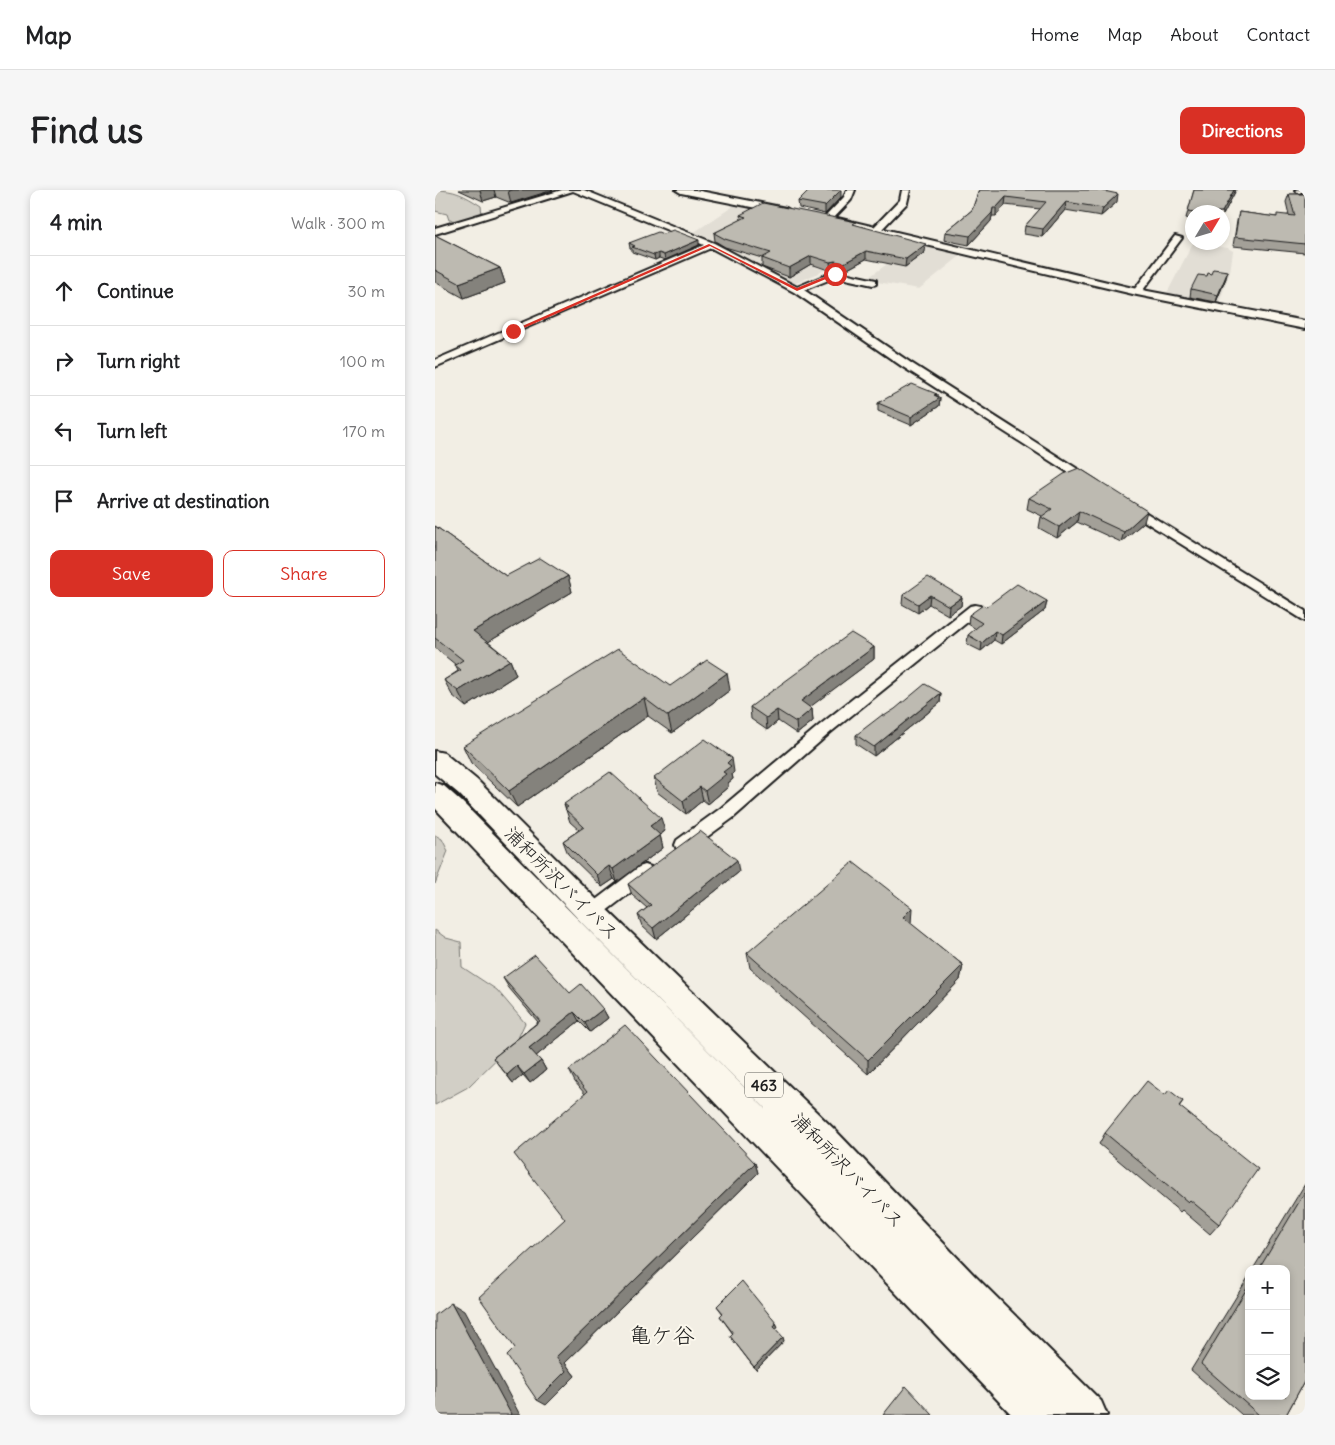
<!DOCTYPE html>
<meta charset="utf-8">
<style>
:root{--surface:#fff;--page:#f6f6f6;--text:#202124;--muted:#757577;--line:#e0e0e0;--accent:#d93025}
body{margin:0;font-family:Delius,"Klee One",sans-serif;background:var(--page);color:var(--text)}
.controls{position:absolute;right:15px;bottom:15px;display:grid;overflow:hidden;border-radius:10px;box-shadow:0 2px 8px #0003}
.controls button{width:45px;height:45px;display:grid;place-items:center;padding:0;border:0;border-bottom:1px solid var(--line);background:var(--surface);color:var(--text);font:25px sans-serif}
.compass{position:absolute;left:750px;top:15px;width:45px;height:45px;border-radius:50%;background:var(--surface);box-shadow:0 2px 8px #0003;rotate:52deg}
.stop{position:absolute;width:15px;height:15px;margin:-11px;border:4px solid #d93025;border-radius:50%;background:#fff}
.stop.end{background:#d93025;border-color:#fff;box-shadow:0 1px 5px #0008}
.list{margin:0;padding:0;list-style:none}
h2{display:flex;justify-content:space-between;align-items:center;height:65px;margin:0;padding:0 20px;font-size:21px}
h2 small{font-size:16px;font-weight:400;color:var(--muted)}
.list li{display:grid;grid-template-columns:32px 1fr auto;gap:15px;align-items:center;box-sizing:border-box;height:70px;padding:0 20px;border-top:1px solid var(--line)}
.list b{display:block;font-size:19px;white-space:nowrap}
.list em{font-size:16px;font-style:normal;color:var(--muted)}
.actions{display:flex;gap:10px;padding:15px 20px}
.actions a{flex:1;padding:11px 0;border:1px solid var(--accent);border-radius:10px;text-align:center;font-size:18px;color:var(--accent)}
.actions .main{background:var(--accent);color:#fff}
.icon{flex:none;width:28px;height:28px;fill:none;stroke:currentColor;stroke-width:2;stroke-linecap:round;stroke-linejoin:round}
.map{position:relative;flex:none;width:870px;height:1225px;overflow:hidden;border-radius:10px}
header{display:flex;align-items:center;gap:30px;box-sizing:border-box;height:70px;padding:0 25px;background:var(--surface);border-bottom:1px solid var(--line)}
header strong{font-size:24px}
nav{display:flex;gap:28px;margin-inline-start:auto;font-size:18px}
.intro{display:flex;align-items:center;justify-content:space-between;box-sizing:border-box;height:120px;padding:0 30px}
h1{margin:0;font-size:35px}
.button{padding:12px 22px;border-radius:10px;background:var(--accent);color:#fff;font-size:18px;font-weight:700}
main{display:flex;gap:30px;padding:0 30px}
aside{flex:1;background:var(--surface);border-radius:10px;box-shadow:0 2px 8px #0003}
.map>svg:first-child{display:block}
.built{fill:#e2ded5}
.green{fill:#d2cfc6;stroke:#777671}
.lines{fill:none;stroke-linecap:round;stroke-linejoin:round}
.minor-casing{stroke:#1c1c1c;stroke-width:4}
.tertiary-casing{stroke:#1c1c1c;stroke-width:4}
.trunk-casing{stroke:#1c1c1c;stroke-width:4}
.minor{fill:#fbf7ec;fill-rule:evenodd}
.tertiary{fill:#fbf7ec;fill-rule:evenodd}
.trunk{fill:#fbf7ec;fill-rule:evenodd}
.wall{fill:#a3a098;stroke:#1c1c1c}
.shaded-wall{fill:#84827c;stroke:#1c1c1c}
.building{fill:#bdbab1;stroke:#1c1c1c}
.route{fill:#d93025}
.labels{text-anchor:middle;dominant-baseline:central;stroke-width:4;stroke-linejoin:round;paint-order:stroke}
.shield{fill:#fbf7ec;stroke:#5f5e5a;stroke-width:1}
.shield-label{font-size:15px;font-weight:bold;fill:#1c1c1c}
.near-street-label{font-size:19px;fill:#1c1c1c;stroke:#fbf7ec}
.near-quarter-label{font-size:22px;fill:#1c1c1c;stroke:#fbf7ec}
</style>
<header>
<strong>Map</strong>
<nav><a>Home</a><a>Map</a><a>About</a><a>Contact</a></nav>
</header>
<div class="intro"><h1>Find us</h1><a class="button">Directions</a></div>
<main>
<aside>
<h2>4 min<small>Walk · 300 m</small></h2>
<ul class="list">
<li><svg class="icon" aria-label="ahead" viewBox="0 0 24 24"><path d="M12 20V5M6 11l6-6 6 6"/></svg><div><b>Continue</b></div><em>30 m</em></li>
<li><svg class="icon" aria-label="right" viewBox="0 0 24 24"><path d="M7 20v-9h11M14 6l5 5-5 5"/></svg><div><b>Turn right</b></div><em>100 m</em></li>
<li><svg class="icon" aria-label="left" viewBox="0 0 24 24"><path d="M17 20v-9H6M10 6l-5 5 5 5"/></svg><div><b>Turn left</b></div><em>170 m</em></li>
<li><svg class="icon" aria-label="arrive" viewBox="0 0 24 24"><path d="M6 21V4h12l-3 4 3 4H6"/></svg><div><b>Arrive at destination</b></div></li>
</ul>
<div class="actions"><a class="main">Save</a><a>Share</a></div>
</aside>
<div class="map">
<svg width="870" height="1225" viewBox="0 0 870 1225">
<rect width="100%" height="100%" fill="#f2eee4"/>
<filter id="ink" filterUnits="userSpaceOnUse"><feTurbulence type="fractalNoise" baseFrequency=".02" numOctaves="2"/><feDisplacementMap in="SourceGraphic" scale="10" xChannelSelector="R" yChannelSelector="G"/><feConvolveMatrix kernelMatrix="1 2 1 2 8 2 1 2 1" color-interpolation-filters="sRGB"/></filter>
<g filter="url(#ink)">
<!-- built -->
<g class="built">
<polygon points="303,13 437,43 380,77 390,80 359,94 290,60 255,45"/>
<polygon points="484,51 529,63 484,99 430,90"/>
<polygon points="758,53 793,58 798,61 795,82 783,116 731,105"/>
</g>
<!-- green -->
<g class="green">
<path d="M0,0C20,0 29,5 46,16L47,25L25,31L14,30L12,24L0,21Z"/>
<polygon points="0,645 7,649 13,661 0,694"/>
<polygon points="0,740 11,748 26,752 27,777 62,800 90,833 83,848 33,897 0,915"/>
</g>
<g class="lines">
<!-- minor casing -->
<g class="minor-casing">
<g id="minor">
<polygon points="127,0 149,0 279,53 362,97 400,81 441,90 441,94 438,95 401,87 369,100 476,173 663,292 657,296 653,295 468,177 359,102 276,58 0,177 0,170 269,55 138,1 0,44 0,38"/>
<polygon points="412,0 420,0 416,10 396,31 390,31 390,27 409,7"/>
<polygon points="467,0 475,0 472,13 445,41 439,41 439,37 465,10"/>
<polygon points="860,0 868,0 868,1 864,3"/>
<polygon points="740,46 747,48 705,104 699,104 699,100"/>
<polygon points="692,311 870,421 870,431 688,318 686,315"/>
<polygon points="540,415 545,416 547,419 545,422 396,542 298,628 254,660 248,662 242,660 240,655 242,650 286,618 386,534 535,416"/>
<polygon points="210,675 216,677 219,682 216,687 162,728 156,731 150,728 147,723 150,718 204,677"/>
</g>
</g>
<!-- tertiary casing -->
<g class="tertiary-casing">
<g id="tertiary">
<polygon points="241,0 260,0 351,18 356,21 351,24 246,3"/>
<polygon points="394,26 702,99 870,131 870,139 702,105 390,31 389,29"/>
</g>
</g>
<!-- trunk casing -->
<g class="trunk-casing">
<polygon id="trunk" points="0,561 9,563 42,590 166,714 400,940 539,1085 666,1211 672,1225 577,1225 0,618 0,593 9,596 27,612 389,978 146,732 24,604 0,584"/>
</g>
<!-- minor -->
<use href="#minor" class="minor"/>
<!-- tertiary -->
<use href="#tertiary" class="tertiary"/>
<!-- trunk -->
<use href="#trunk" class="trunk"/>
</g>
<!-- wall -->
<g class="wall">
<polygon points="24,0 118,0 76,13 61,7 48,11"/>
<polygon points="544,0 682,12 666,26 630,20 607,47 589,44 590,36 605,19 570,15 561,26 557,26 556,31 534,55 509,50 510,42 537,20"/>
<polygon points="759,0 801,0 788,25 788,22 758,22 758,30 751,28"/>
<polygon points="870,0 870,63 798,56 802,31 804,22 841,27 854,25 851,12 854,4 869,4"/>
<polygon points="406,7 390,24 364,18 363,11"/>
<polygon points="305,25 421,35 490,62 470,77 431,69 409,81 400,79 396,81 376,74 354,87 327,77 327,68 290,57 280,51 279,43 306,30"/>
<polygon points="0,45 65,78 70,93 29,108 0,92"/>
<polygon points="194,53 264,55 230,70 224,68 220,70 197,62 197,59 195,58"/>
<polygon points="772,86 791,88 781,112 755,107 756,99"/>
<polygon points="502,204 502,206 505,208 504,216 476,235 443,221 443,213"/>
<polygon points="594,308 709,332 686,352 642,332 622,348 604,338 606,327 607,326 592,319"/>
<polygon points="0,336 71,386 133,386 137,402 53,452 75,470 81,485 31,517 17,505 9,490 23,481 20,475 21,475 0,458"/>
<polygon points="468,405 527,407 526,416 513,425 494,414 483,423 467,414"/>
<polygon points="612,411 610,420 566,454 559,450 546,461 532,454 533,445 541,439 533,434 534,425 551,417"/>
<polygon points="439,457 439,469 374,517 377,519 378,531 362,544 343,531 332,540 316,529 315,517"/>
<polygon points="235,496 295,500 237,543 213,526 82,617 36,573 28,556"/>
<polygon points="506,503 505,513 439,566 421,554 421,545"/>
<polygon points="299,582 297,584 298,589 293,593 293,597 273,614 268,610 251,624 222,602 219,588"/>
<polygon points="129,614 230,641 225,645 228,658 182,692 179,689 167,697 133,664 128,651 144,640 135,632"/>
<polygon points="304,682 221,749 207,736 203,725 212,718 197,705 193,694"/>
<polygon points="476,734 528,775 525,790 433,884 315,778 312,763"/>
<polygon points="68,788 135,803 168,819 173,828 155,842 144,831 101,866 106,871 111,880 95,893 88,885 78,893 58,868 103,832 74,798"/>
<polygon points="134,880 320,973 323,983 130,1173 140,1186 111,1215 80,1158 130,1029 150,904 140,892"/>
<polygon points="730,905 748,911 744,917 784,1034 775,1044 747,1020 745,1022 664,954 670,943"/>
<polygon points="870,994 870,1190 851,1225 807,1225 756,1180 814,1086 814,1206 851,1079 818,1079"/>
<polygon points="282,1116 341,1133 343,1137 341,1140 349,1151 321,1180 298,1150 295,1146 298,1144 285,1126 288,1124"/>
</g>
<!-- shaded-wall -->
<g class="shaded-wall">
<polygon points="45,0 59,0 61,7 48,11"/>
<polygon points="77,0 118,0 76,13 73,1"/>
<polygon points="406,0 406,7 390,24 390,16"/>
<polygon points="799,0 801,0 788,25 788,22 787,22"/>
<polygon points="683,4 682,12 666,26 668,18"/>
<polygon points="571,7 570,15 561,26 561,18"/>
<polygon points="631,12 630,20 607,47 608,39"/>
<polygon points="558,18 557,26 556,31 534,55 535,46"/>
<polygon points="264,50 264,55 230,70 229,65"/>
<polygon points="491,54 490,62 470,77 471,69"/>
<polygon points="431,61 431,69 409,81 409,73"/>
<polygon points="224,63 224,68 220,70 219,65"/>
<polygon points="376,66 376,74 354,87 354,78"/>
<polygon points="400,71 400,79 396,81 395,72"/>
<polygon points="65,78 70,93 29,108 24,93"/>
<polygon points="793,81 791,88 781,112 783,105"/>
<polygon points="502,204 501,210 505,208 504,216 476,235 476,227"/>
<polygon points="644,321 642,332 622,348 624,337"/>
<polygon points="712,321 709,332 686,352 689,342"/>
<polygon points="133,386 137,402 45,457 38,441"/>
<polygon points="495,405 494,414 483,423 483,414"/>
<polygon points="527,407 526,416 513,425 514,416"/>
<polygon points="612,411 610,420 566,454 567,445"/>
<polygon points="560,441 559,450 546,461 547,453"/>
<polygon points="439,457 439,469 367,523 366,511"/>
<polygon points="75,470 81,485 31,517 23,501"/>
<polygon points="292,483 295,500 237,543 233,526"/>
<polygon points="506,503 505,513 439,566 439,557"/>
<polygon points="209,508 213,526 82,617 74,601"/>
<polygon points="377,519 378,531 362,544 361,532"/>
<polygon points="342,520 343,531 332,540 331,528"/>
<polygon points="297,568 299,582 297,584 298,589 293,593 293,597 273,614 270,601 292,573"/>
<polygon points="265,597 268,610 251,624 248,611"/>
<polygon points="226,628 230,641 219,649 215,636"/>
<polygon points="225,645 228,658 182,692 178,679"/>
<polygon points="302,670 304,682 221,749 218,738"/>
<polygon points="174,676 179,689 167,697 162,685"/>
<polygon points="477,718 476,734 468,727"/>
<polygon points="528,775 525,790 433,884 433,870"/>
<polygon points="168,819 173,828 155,842 150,833"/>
<polygon points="139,822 144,831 100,867 94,858"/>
<polygon points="106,871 111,880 95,893 89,884"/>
<polygon points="82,876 88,885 78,893 72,885"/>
<polygon points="320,973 323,983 130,1173 140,1186 111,1215 102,1210 121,1167"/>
<polygon points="16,1113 29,1121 85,1225 75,1225"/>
<polygon points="341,1133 343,1137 340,1141 339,1137"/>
<polygon points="348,1147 349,1151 321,1180 319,1177"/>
</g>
<!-- building -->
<g class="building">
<polygon points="374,0 406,0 390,16 363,11"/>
<polygon points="544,0 664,0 683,4 668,18 631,12 608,39 590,36 611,12 571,7 561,18 558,18 557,23 535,46 510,42 537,20"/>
<polygon points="759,0 799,0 787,22 760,22 753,21"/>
<polygon points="854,4 870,4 870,54 800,47 804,22 842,27 842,24 860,26"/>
<polygon points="328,13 421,32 418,34 491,54 471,69 431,61 409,73 400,71 395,72 376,66 354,78 327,68 336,63 290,49 279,43 311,27 305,25"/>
<polygon points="238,40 264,50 229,65 224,63 219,65 197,57 200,56 194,53 223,42 228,44"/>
<polygon points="0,45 65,78 24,93 0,80"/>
<polygon points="778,79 793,81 783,105 756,99 763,85 772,86 773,83 776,84"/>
<polygon points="477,194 502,204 499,205 505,208 476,227 443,213"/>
<polygon points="644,278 712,321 689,342 644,321 624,337 606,327 617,319 594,308 629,284"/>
<polygon points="0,336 71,386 105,368 133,386 38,441 75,470 23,501 9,490 26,480 20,475 28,470 0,448"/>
<polygon points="493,387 527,407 514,416 495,405 483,414 468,405"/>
<polygon points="582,394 612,411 567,445 560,441 547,453 533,445 547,433 534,425 548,415 551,417"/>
<polygon points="416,443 439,457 366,511 377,519 361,532 342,520 331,528 315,517"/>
<polygon points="183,459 235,496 272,470 292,483 233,526 209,508 74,601 28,556"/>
<polygon points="490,494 506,503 439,557 421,545 447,525 449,526 460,519"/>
<polygon points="270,549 297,568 292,573 296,576 288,582 291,584 270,601 265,597 248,611 219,588"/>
<polygon points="175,582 226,628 215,636 225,645 178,679 174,676 162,685 128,651 149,637 130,619 133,617 129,614"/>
<polygon points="265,641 302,670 218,738 203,725 216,715 193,694"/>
<polygon points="418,672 477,718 468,727 528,775 433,870 312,763"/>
<polygon points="100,765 135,803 146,794 168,819 150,833 139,822 94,858 106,871 89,884 82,876 72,885 58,868 105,831 68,788"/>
<polygon points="190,835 320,973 121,1167 131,1181 102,1210 72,1166 80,1158 44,1107 130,1029 79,964 152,902 134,880"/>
<polygon points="712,891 730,905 734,900 748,911 744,916 823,979 784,1034 755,1010 753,1012 670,943"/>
<polygon points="870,1002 870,1190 851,1225 824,1225 766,1174 814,1095 814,1206 851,1206 851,1079 824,1079"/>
<polygon points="307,1091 341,1133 339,1137 348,1147 319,1177 295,1146 298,1143 285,1126 288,1123 282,1116"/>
<polygon points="16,1113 76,1224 75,1225 0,1225 0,1125"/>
<polygon points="471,1196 498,1225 448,1225"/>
</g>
</g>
<!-- route -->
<polygon class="route" points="274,54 362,98 399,83 403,84 362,101 275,56 80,142 76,141"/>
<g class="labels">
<!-- shield labels -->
<rect class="shield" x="310" y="882.5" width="38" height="25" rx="4"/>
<g class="shield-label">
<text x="329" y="895">463</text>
</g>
<!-- near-street labels -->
<g class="near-street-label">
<text transform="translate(127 693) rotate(45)">浦和所沢バイパス</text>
<text transform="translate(413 980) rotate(46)">浦和所沢バイパス</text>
</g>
<!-- near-quarter labels -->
<g class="near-quarter-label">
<text x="227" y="1145">亀ケ谷</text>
</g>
</g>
</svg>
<div class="controls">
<button>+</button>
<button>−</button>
<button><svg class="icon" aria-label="layers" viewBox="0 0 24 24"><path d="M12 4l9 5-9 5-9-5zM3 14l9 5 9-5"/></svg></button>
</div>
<svg class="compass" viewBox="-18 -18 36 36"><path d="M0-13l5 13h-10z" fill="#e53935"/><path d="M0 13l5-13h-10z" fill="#757577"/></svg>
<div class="stop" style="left:400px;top:84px"></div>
<div class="stop end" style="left:78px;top:141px"></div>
</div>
</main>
